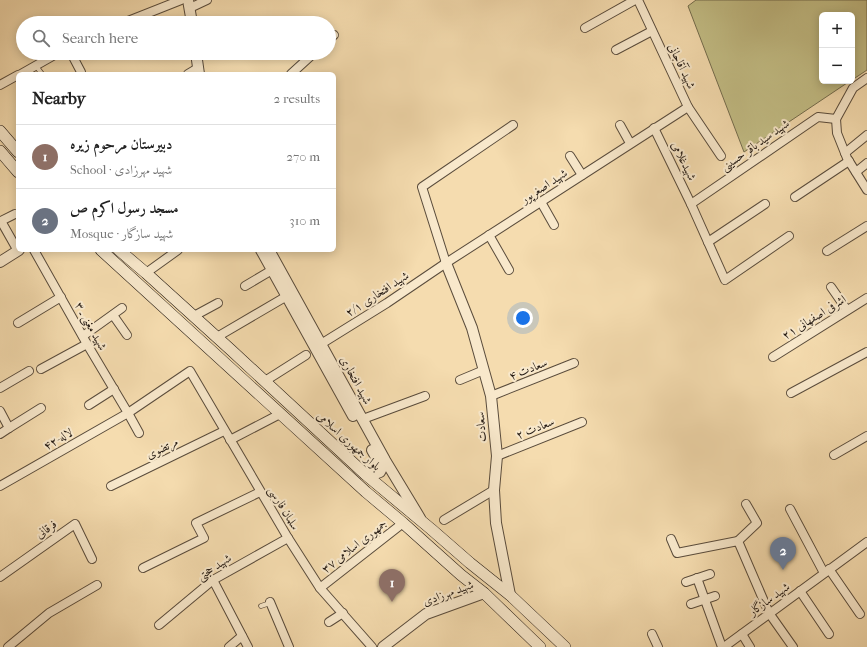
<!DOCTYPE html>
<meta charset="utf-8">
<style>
:root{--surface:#fff;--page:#f2f2f2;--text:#222;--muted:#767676;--line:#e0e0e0;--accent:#8f2418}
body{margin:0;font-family:"IM FELL French Canon",Amiri,serif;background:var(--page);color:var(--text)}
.controls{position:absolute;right:12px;top:12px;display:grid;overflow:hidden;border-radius:6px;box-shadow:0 2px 10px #0003}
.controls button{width:36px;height:36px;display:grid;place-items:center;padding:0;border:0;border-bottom:1px solid var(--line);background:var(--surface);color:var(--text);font:20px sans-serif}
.you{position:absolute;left:523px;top:318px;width:14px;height:14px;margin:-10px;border:3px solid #fff;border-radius:50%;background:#1a73e8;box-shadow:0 0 0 6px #1a73e833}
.badge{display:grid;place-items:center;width:26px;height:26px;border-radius:50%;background:var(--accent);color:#fff;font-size:13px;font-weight:700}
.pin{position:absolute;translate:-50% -33px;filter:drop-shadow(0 1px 2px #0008)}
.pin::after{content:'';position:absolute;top:21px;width:14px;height:12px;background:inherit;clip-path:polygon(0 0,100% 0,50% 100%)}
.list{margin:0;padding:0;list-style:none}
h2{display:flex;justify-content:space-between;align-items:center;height:52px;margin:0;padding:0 16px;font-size:17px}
h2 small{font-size:13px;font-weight:400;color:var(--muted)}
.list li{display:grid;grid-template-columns:26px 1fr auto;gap:12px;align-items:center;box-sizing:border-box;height:64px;padding:0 16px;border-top:1px solid var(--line)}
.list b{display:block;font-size:15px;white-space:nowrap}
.list p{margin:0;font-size:13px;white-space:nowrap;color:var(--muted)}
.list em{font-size:13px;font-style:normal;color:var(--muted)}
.icon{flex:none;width:22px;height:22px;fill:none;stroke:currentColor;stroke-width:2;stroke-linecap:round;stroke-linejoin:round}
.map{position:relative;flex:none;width:867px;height:647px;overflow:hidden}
.search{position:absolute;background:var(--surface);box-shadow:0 2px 10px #0003;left:16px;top:16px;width:320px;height:44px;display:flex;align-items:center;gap:10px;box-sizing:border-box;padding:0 14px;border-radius:22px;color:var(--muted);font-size:15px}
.panel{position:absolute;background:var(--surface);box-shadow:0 2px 10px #0003;left:16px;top:72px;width:320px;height:180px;border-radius:6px}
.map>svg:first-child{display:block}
.green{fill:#c3be86;stroke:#746d4e}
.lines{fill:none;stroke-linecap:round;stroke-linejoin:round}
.service-casing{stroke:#5a4c3c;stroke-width:5.5}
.minor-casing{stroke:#5a4c3c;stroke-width:10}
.tertiary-casing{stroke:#5a4c3c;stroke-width:12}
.secondary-casing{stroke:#261c15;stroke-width:12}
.service{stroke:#f8e8cb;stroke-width:4}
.minor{stroke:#f8e8cb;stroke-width:8}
.tertiary{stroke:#f8e8cb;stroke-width:10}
.secondary{stroke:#f8e8cb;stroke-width:11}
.labels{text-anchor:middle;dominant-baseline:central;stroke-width:4;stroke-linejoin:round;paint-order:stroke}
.street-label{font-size:12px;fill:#261c15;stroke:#f8e8cb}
</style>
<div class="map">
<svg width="867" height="647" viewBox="0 0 867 647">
<rect width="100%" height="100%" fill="#f5dcaf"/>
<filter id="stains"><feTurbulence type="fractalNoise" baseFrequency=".005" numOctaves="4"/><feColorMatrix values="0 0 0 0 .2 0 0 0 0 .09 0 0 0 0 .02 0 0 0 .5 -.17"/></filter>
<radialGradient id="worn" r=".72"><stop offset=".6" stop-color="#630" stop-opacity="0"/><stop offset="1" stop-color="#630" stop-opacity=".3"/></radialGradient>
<!-- green -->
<polygon class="green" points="696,0 867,0 867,70 852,80 852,15 822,15 822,81 850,81 744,152 688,6"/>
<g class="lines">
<!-- service casing -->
<g class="service-casing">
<g id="service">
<polyline points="36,66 42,74"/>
<polyline points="261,606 270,603"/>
</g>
</g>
<!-- minor casing -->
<g class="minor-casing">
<g id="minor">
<polyline points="190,8 207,0"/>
<polyline points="123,23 181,0"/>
<polyline points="585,28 635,0"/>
<polyline points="329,39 334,35"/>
<polyline points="616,50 652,31"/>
<polyline points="71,53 81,72"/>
<polyline points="21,74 58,53"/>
<polyline points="188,74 198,68"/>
<polyline points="291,74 314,53"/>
<polyline points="0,85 18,75"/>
<polyline points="688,107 721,156"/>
<polyline points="836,119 837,133 847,158 867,190"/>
<polyline points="836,119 853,88 867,78"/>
<polyline points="620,125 630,143"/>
<polyline points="654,128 691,204 725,280 789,236"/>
<polyline points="845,153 867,135"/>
<polyline points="570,156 582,175"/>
<polyline points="856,172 867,163"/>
<polyline points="795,197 849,161"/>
<polyline points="541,202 554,225"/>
<polyline points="691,204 818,117 836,119"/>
<polyline points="15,214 1,221 18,251"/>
<polyline points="489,235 509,270"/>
<polyline points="708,242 765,204"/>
<polyline points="34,250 87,344 128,413 139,433"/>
<polyline points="827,251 867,226"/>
<polyline points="446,263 422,187 513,125"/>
<polyline points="146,273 178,250"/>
<polyline points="245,286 272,270"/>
<polyline points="831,287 847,310"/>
<polyline points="113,315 127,335"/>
<polyline points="194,316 218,303"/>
<polyline points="18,323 61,297"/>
<polyline points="83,336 122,308"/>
<polyline points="217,337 287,296"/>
<polyline points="321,344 387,303 446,263 688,107 638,0"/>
<polyline points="773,357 867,298"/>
<polyline points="41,369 87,344"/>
<polyline points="460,380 484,370"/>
<polyline points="265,381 306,355"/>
<polyline points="0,388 29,371"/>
<polyline points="791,393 867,352"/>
<polyline points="491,396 574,363"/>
<polyline points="89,405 114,389"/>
<polyline points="0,411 9,428 0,434"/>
<polyline points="363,419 425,396"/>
<polyline points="9,428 41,408"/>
<polyline points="230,440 280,414"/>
<polyline points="834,455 867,436"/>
<polyline points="497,456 582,422"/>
<polyline points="0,486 128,413 190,371 288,538 320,588 372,647"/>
<polyline points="111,486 224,431"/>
<polyline points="790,509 824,573"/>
<polyline points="444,520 494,490"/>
<polyline points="671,539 677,553 738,541 769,613 793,647"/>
<polyline points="738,541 757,523 746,504"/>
<polyline points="143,568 204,538 196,523 260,492"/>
<polyline points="829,569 860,614"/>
<polyline points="0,577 75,524 92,559"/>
<polyline points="697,578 722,647"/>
<polyline points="213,580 248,647"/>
<polyline points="686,582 710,574"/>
<polyline points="320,588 403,523"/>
<polyline points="800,591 829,634"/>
<polyline points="270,602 289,647"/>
<polyline points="691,604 715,596"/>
<polyline points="329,622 343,613"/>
<polyline points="159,625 213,580 288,538"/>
<polyline points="652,634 658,647"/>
<polyline points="742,634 750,647"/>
<polyline points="8,647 49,613 97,585"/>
<polyline points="229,647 242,636"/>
<polyline points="724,647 867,542"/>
</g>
</g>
<!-- tertiary casing -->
<g class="tertiary-casing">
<g id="tertiary">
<polyline points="188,0 192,23"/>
<polyline points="196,53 199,74"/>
<polyline points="261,250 353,416"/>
<polyline points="269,250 385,460 420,518"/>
<polyline points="0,262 19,250"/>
<polyline points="446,263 472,328 491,396 497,456 494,490 496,523 510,595"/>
<polyline points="365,474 375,474 380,472 382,468 372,450"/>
<polyline points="383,647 426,614 484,593"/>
</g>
</g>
<!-- secondary casing -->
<g class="secondary-casing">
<g id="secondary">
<polyline points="0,131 18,152"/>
<polyline points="0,151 18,172"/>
<polyline points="101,250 366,492 403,523 461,575 484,593 540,647"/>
<polyline points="119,250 146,273 231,350 365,474 431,529 470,563 510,595 565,647"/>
</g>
</g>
<!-- service -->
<use href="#service" class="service"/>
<!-- minor -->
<use href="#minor" class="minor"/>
<!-- tertiary -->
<use href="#tertiary" class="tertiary"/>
<!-- secondary -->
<use href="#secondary" class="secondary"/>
</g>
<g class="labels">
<!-- street labels -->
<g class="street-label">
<text transform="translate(682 66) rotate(65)">شهید آقاجانی</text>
<text transform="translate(755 145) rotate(-35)">شهید سید باقر حسینی</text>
<text transform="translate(684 161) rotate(64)">شهیدغلامی</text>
<text transform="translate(544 186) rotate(-33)">شهید اصغرپور</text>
<text transform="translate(377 294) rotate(-33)">شهید افتخاری ۲/۱</text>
<text transform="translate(814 317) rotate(-32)">اشرفی اصفهانی ۲۱</text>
<text transform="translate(91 326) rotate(61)">شهید مغنی ـ ۳</text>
<text transform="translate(528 369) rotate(-22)">سعادت ۴</text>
<text transform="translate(356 380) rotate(61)">شهید افتخاری</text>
<text transform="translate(481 427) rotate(-95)">سعادت</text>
<text transform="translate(535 428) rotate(-22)">سعادت ۲</text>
<text transform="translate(58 439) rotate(-30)">لاله-۴۲</text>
<text transform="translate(349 441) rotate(42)">بلوار جمهوری اسلامی</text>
<text transform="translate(162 448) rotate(-26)">مرتضوی</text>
<text transform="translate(284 508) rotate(59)">سلمان فارسی</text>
<text transform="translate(46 529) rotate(-35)">فرقانی</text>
<text transform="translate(354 546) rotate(-38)">جمهوری اسلامی ۳۷</text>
<text transform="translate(214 567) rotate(-33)">شهید حجتی</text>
<text transform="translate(448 593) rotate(-20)">شهید مهرزادی</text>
<text transform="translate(769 599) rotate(-36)">شهید سازگار</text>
</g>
</g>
<rect width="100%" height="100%" filter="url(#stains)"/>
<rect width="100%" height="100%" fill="url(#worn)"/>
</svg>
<div class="controls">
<button>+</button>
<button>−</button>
</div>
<div class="you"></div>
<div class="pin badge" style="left:392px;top:602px;background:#8d6e63">1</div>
<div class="pin badge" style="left:783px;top:570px;background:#6b7280">2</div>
<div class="search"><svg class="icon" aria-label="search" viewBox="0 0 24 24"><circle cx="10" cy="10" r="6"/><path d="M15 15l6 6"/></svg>Search here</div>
<section class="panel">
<h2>Nearby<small>2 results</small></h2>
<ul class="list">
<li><span class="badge" style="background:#8d6e63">1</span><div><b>دبیرستان مرحوم زیره</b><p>School · شهید مهرزادی</p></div><em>270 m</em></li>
<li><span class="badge" style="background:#6b7280">2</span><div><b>مسجد رسول اکرم ص</b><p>Mosque · شهید سازگار</p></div><em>310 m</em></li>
</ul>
</section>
</div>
